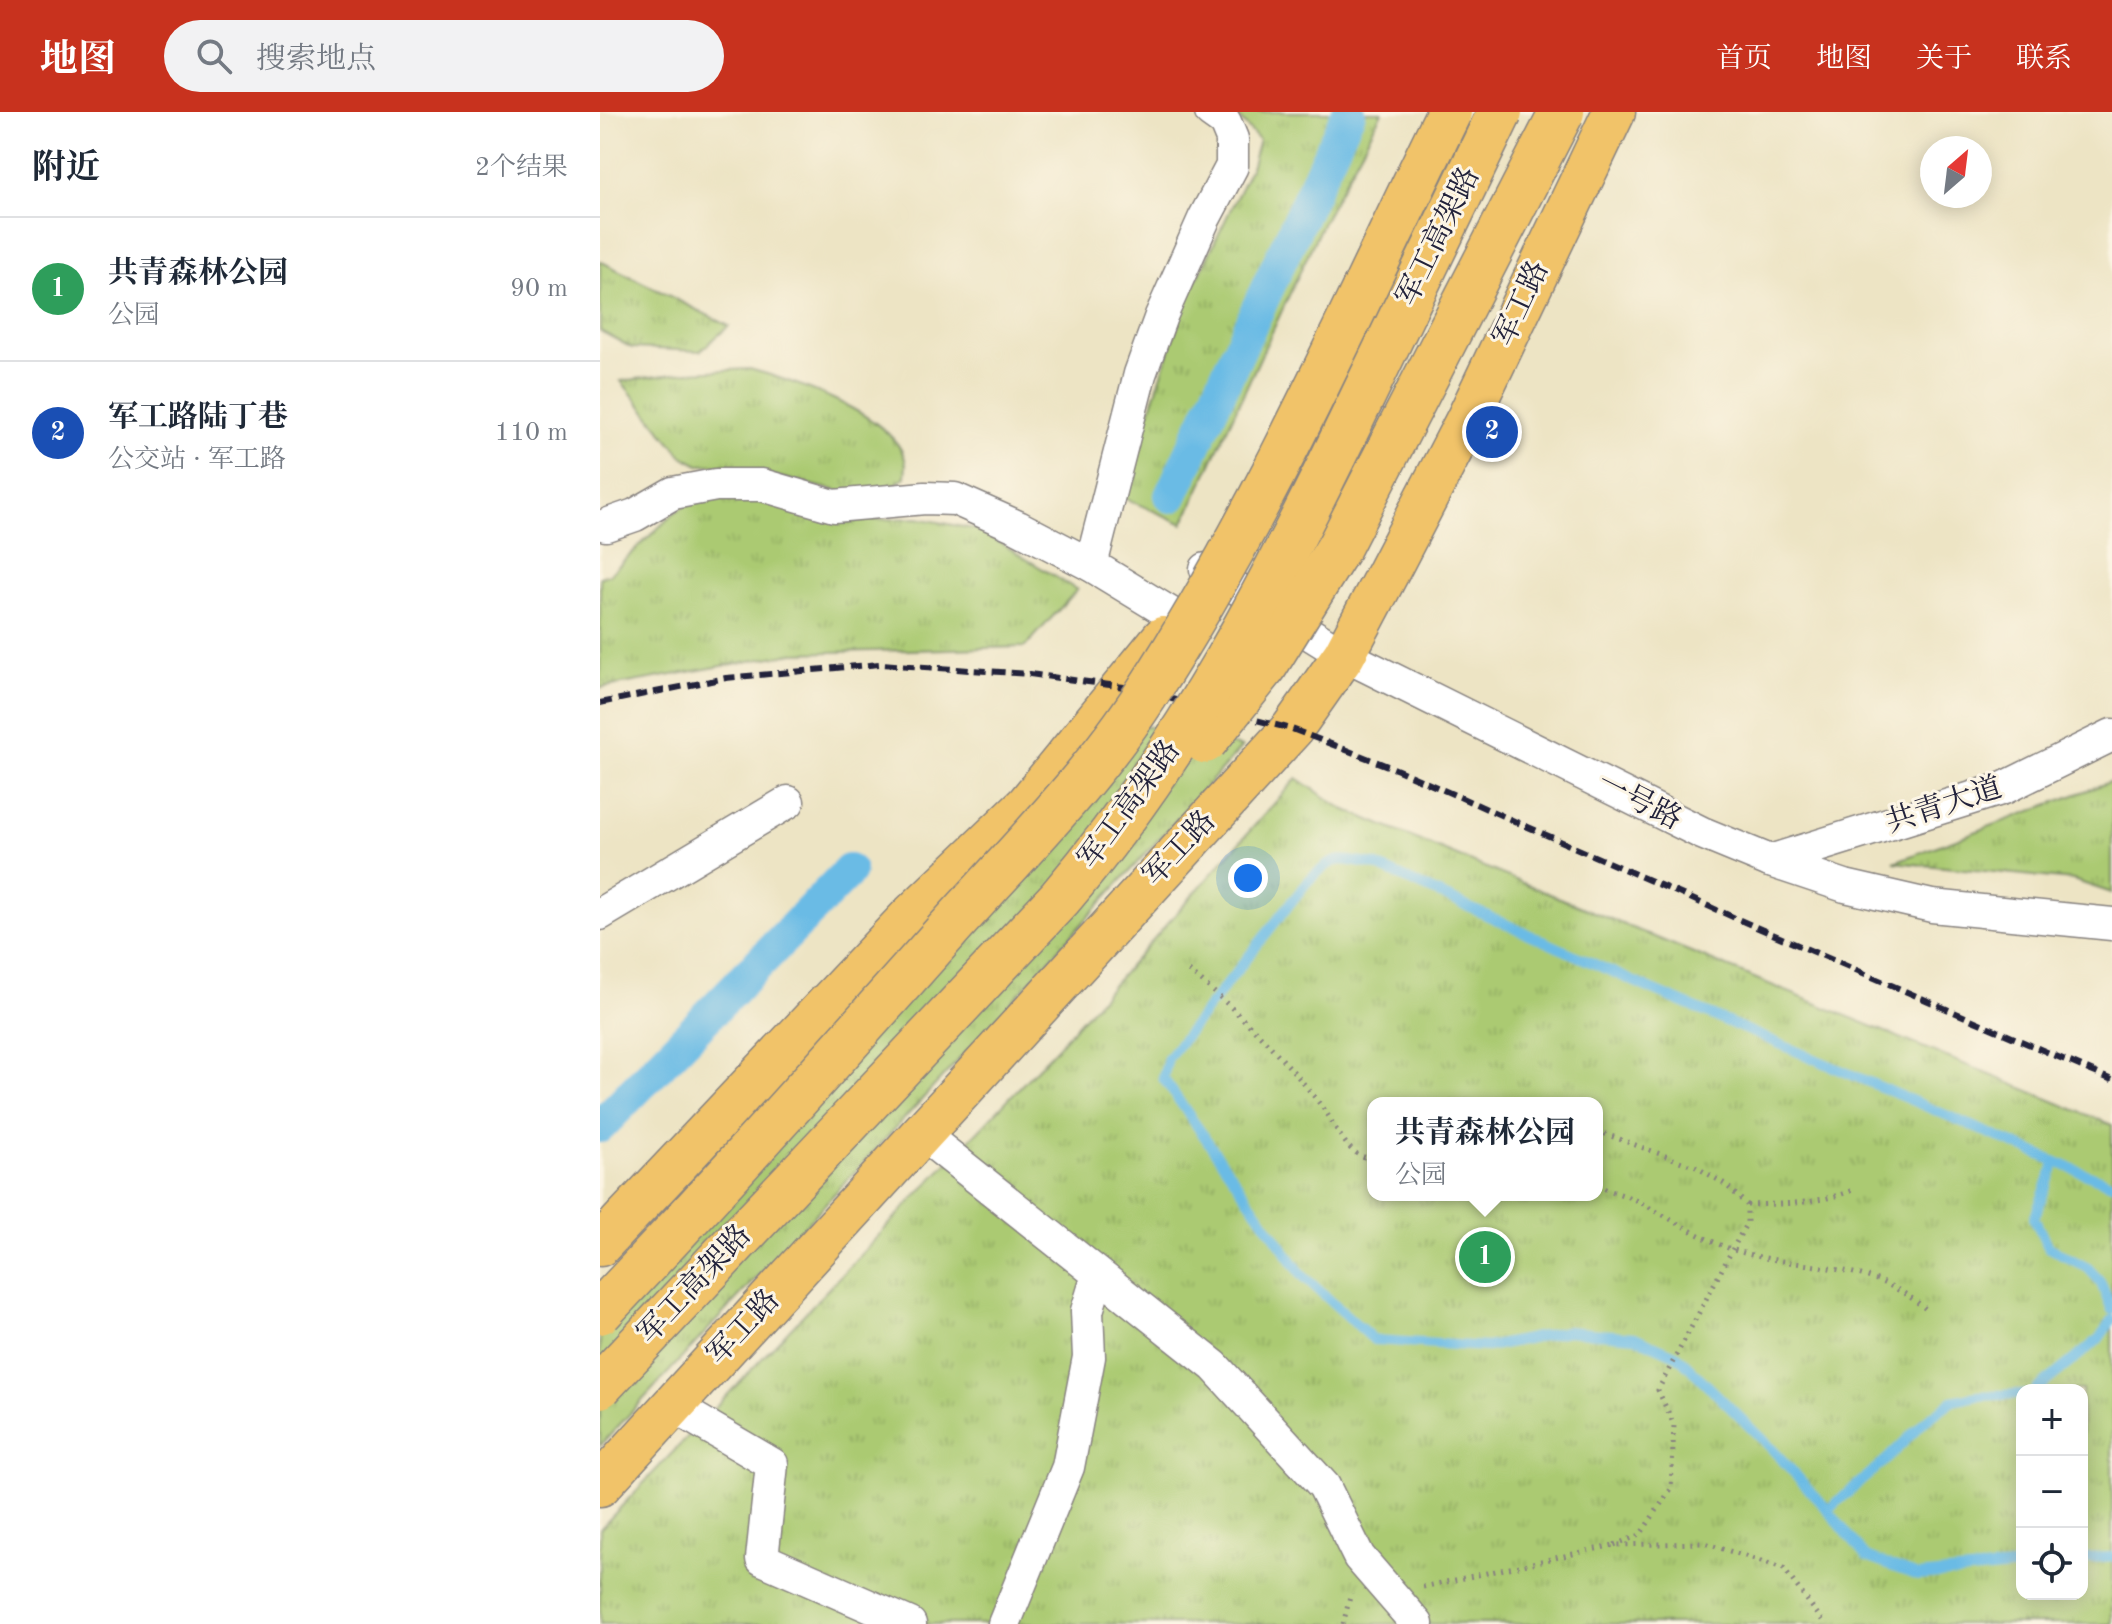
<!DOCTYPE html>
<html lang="zh">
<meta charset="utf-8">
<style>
:root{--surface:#fff;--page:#f2f2f3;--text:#1f2937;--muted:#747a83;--line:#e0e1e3;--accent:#c8321e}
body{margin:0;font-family:"Old Standard TT","Noto Serif SC",serif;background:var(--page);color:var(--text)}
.controls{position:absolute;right:24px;bottom:24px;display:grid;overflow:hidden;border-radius:16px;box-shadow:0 4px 20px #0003}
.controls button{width:72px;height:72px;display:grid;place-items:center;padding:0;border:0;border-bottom:2px solid var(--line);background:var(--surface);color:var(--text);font:40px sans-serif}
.compass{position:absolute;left:1320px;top:24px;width:72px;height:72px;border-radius:50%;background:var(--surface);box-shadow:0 4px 20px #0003;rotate:28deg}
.you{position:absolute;left:648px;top:766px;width:28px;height:28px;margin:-20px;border:6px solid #fff;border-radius:50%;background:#1a73e8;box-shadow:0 0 0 12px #1a73e833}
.badge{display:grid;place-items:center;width:52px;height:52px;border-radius:50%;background:var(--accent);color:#fff;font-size:26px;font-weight:700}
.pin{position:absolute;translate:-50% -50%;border:4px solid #fff;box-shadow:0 2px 8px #0006}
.popup{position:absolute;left:767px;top:985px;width:236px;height:104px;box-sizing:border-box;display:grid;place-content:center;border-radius:16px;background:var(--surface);filter:drop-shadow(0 2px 6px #0005);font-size:26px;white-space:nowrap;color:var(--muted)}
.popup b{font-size:30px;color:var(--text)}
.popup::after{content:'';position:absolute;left:50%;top:100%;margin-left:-16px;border:16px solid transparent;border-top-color:var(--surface)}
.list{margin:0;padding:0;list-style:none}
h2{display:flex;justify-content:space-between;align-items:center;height:104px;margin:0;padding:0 32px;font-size:34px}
h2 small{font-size:26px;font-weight:400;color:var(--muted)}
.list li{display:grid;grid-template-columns:52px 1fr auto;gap:24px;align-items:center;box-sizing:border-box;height:144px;padding:0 32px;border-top:2px solid var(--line)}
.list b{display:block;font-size:30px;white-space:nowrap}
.list p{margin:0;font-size:26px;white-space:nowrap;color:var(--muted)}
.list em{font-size:26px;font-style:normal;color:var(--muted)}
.icon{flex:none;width:44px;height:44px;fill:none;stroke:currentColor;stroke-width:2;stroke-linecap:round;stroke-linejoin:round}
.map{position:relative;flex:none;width:1512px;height:1512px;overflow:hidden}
header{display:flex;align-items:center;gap:48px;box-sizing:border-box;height:112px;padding:0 40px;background:var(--accent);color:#fff}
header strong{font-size:38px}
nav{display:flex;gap:44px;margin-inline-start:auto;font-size:28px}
.search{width:560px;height:72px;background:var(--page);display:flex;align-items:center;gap:20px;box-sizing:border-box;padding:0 28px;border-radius:44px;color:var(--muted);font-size:30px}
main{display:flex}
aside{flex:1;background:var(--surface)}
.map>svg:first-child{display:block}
.grass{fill:url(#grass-tufts);stroke:#667656;stroke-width:2;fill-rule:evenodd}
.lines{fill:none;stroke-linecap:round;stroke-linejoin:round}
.stream{stroke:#6bbbe5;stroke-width:10}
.canal{stroke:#6bbbe5;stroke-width:34}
.minor-casing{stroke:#888380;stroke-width:35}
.major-casing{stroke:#888380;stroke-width:45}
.path{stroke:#888380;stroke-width:5;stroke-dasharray:2 6;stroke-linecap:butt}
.minor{stroke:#fff;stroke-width:32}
.major{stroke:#f1c369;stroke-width:42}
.rail{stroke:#22223b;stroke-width:6;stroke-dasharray:12 6;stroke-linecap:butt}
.highway-bridge-casing{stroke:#888380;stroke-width:47;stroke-linecap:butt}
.highway-bridge{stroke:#f1c369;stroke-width:44}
.labels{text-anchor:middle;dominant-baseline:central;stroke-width:6;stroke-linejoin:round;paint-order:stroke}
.street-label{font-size:30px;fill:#22223b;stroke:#fcf5e5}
</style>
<header>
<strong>地图</strong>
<div class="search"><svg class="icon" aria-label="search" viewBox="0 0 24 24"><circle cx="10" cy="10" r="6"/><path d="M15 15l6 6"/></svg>搜索地点</div>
<nav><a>首页</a><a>地图</a><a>关于</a><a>联系</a></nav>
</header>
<main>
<aside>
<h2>附近<small>2个结果</small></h2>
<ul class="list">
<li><span class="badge" style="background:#2e9e5b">1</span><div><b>共青森林公园</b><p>公园</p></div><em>90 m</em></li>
<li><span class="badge" style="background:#1a4fb4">2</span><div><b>军工路陆丁巷</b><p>公交站 · 军工路</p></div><em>110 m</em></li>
</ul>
</aside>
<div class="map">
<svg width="1512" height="1512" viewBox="0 0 1512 1512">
<defs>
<pattern id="grass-tufts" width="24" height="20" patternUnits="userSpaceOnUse" patternTransform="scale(2)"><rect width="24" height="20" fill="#abca72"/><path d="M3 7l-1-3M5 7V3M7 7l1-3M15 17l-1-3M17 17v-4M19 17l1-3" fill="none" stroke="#93ad64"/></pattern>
</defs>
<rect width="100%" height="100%" fill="#fcf5e5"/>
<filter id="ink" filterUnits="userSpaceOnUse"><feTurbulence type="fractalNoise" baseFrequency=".0125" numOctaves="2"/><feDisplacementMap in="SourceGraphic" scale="16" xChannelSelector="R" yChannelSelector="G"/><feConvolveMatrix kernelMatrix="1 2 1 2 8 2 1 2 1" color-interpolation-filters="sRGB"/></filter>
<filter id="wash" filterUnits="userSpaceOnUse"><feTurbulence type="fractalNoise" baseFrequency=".006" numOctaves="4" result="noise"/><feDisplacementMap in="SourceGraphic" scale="32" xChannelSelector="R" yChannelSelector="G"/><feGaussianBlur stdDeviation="1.8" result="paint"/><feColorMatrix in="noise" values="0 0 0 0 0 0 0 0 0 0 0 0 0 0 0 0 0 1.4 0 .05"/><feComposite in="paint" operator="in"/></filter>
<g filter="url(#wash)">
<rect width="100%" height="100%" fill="#ede4c4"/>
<!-- grass -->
<g class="grass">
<polygon points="633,0 782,0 723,110 583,412 522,385 584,194 652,53 659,28"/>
<polygon points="0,149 129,214 100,239 32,236 0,219"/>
<path d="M150,257C192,269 291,301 305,347C307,352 305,360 305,365L285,380L246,381L128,353H99L82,344L21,269L88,260Z"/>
<polygon points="139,378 239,409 318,406 379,418 477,478 425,535 194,541 0,576 0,465 10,462 74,401 99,385"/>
<polygon points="540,613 642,635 365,941 0,1334 0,1203"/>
<path d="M697,666L743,697L1512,1013V1512H0V1417L452,941ZM773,991H997V1083H773ZM1422,1278H1482V1482H1422Z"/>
<polygon points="1512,669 1512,781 1473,768 1294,750"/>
</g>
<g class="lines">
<!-- stream -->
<g class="stream">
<polyline points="1456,1050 1512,1072"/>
<polyline points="1436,1278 1498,1228 1512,1208"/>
<polyline points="1228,1398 1288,1346 1324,1310 1352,1289 1377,1284 1422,1282"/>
<polyline points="1482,1446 1512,1445"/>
<path d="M1422,1454L1318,1464L1266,1445L1228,1398L1172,1337L1078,1244L1035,1225L967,1219L887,1235L774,1228L702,1163L563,966L568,946L708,769C737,742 737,747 775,753L1048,876L1456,1050L1434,1106L1448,1135L1488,1156L1500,1169L1512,1198"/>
</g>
<!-- canal -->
<g class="canal">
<polyline points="571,384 749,0"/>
<polyline points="0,1014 249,759"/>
</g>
</g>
</g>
<g filter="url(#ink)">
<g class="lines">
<!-- minor casing -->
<g class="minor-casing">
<g id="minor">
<polyline points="6,413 35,403 73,381 116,373 162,373 234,394 325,386 355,387 418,415 491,453 578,506"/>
<polyline points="491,453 540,262 561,204 604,107 632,54 632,27 625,10 611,0"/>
<polyline points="606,457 744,543 1102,721 1170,749 1245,774 1332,794 1512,812"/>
<polyline points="1170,749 1404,676 1512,623"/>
<polyline points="0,802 188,690"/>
<polyline points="322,1022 614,1254 724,1374 759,1445 817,1512"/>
<polyline points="73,1294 172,1352 162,1447 310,1512"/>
<polyline points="404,1512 468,1355 489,1245 487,1199 498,1163"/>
</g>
</g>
<!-- major casing -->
<g class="major-casing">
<g id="major">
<polyline points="0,1133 311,804 427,693 563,526"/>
<polyline points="0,1373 692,617 744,543 788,460 867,308 1014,0"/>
</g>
</g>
<!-- path -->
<g class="path">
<path d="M589,859C635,896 688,949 723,996C736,1013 748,1048 773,1046"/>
<polyline points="997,1019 1096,1055 1125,1072 1147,1093 1147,1110 1058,1278 1074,1313 1071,1377 1040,1423 1014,1433"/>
<path d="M997,1074C1010,1079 1025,1083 1037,1089C1069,1105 1097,1125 1131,1137C1202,1161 1267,1145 1328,1199"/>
<path d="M1147,1093C1184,1092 1218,1092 1253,1078"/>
<polyline points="823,1475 1014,1433 1104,1431 1183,1456 1225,1512"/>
<polyline points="743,1512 751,1481"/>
</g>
<!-- minor -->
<use href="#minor" class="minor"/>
<!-- major -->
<use href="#major" class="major"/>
<!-- rail -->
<polyline class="rail" points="0,591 126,566 280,552 430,562 524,575 692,617 798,658 1149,812 1512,968"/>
<!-- highway-bridge casing -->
<g class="highway-bridge-casing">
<g id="highway-bridge">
<polyline points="605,629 665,554 739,435 962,0"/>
<path d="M0,1200C118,1076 232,948 346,820C415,743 491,668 547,581C666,398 753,196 849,0"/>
<path d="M0,1274L460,786C590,634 677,463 763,284C809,189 854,95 900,0"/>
</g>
</g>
<!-- highway-bridge -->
<use href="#highway-bridge" class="highway-bridge"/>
</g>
</g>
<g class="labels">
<!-- street labels -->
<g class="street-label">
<text transform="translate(839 125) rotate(-64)">军工高架路</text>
<text transform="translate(922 192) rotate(-65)">军工路</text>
<text transform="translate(1039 690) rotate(27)">一号路</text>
<text transform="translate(530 693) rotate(-54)">军工高架路</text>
<text transform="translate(1344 694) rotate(-18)">共青大道</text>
<text transform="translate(580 737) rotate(-47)">军工路</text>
<text transform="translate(95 1173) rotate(-47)">军工高架路</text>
<text transform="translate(144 1216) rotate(-47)">军工路</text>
</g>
</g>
</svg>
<div class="controls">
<button>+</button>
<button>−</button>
<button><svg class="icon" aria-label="locate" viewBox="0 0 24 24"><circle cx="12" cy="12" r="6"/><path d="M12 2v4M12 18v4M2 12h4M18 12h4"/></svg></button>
</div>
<svg class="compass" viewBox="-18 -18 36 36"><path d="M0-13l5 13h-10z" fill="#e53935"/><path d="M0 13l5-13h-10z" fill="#747a83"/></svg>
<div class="you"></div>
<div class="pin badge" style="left:885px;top:1145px;background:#2e9e5b">1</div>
<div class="popup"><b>共青森林公园</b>公园</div>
<div class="pin badge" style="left:892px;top:320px;background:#1a4fb4">2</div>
</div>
</main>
